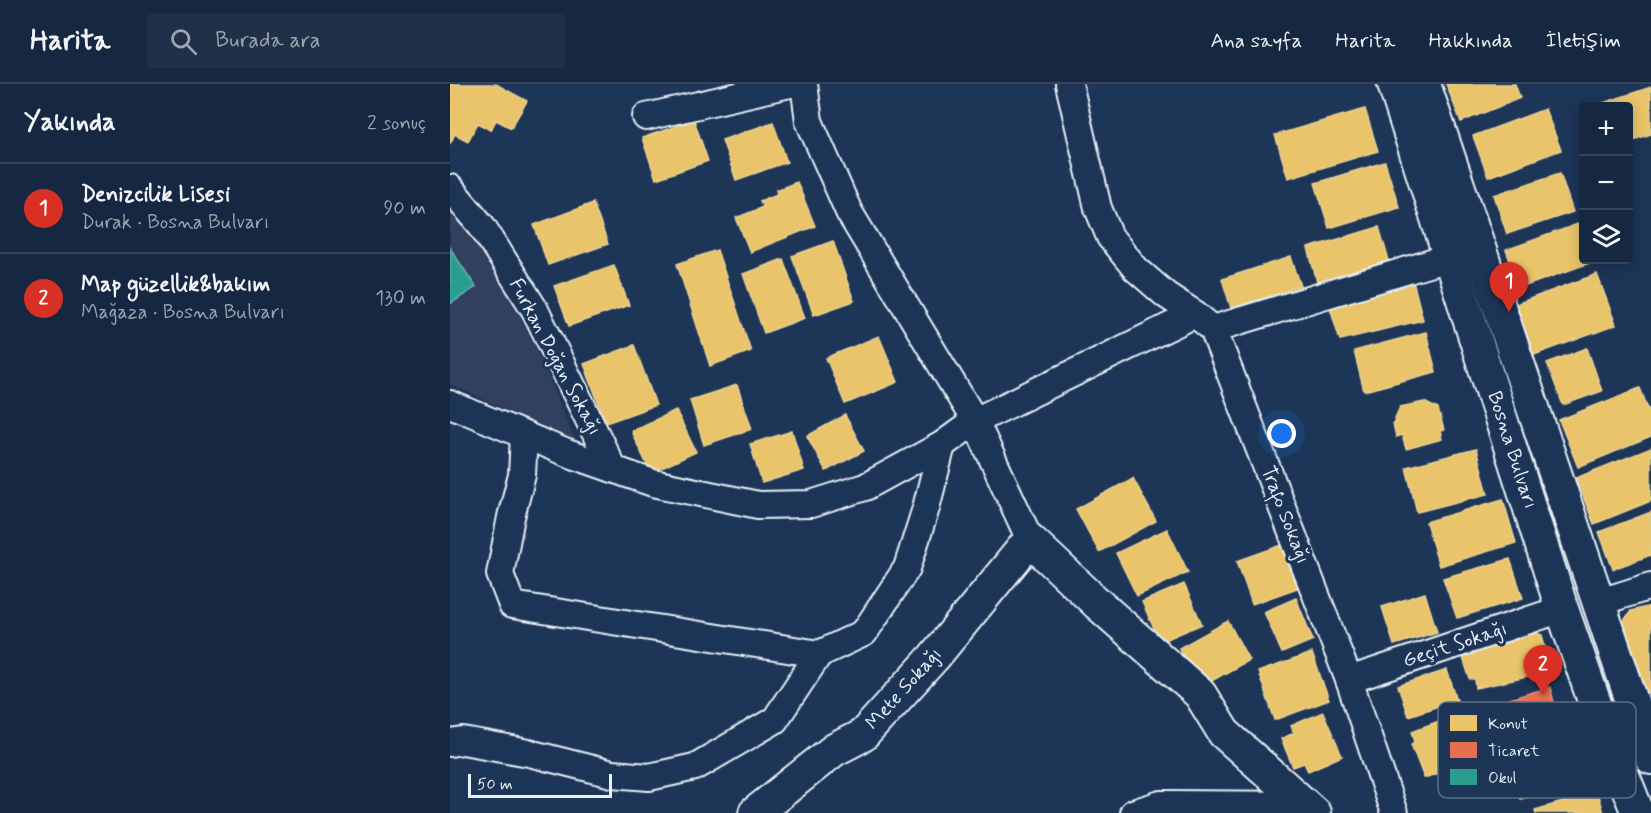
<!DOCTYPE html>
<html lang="tr">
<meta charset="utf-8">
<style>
:root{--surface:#162841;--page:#1f3048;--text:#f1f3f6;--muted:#9ea6b1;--line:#35445a;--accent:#d93025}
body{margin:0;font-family:Mynerve,sans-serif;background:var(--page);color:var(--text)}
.controls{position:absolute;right:18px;top:18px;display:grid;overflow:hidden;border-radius:6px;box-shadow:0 3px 15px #0003}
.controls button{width:54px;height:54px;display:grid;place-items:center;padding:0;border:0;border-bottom:2px solid var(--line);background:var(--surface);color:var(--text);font:30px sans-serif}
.scale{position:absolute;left:18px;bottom:15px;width:144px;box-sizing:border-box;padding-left:6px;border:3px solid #e8f1f8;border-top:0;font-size:16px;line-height:21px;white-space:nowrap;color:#e8f1f8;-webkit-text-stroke:4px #1d3557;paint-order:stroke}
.you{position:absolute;left:832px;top:350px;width:21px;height:21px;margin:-15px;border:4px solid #fff;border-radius:50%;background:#1a73e8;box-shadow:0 0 0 9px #1a73e833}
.badge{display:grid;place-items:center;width:39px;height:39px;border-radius:50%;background:var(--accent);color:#fff;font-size:20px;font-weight:700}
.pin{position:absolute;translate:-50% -50px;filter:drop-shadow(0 2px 3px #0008)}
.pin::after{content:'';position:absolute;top:32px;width:21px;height:18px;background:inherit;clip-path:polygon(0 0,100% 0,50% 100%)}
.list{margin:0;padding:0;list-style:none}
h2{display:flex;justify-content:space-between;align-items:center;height:78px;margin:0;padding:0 24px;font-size:26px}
h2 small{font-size:20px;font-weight:400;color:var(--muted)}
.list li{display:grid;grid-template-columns:39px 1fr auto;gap:18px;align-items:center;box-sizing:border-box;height:90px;padding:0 24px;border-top:2px solid var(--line)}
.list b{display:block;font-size:22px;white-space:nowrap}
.list p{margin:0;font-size:20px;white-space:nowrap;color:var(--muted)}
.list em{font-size:20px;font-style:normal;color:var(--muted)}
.icon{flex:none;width:33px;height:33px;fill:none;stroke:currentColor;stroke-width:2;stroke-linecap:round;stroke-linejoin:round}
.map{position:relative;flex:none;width:1201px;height:729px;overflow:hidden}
header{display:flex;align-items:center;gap:36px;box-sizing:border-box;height:84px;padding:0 30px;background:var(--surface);border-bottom:2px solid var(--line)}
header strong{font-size:28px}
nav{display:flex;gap:33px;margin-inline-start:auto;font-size:21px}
.search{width:420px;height:54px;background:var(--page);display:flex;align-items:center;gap:15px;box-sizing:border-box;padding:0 21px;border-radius:6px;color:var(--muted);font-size:22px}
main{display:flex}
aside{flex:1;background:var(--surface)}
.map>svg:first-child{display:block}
.built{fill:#31405e}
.homes{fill:#e9c46a;stroke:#e9d295;stroke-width:1.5}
.shops{fill:#e76f51;stroke:#e79683;stroke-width:1.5}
.schools{fill:#2a9d8f;stroke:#63b6ae;stroke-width:1.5}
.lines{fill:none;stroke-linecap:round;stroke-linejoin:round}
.minor-casing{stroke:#e8f1f8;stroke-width:30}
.major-casing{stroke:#e8f1f8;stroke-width:36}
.minor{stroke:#1d3557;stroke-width:26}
.major{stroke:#1d3557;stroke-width:32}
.labels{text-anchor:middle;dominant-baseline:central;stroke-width:6;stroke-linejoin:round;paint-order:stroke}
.street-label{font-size:20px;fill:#e8f1f8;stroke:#1d3557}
.key{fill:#1d3557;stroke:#5a6d87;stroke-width:1.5}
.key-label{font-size:16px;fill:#e8f1f8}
</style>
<header>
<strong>Harita</strong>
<div class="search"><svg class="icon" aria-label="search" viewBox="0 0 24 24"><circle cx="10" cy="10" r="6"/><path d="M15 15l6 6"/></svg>Burada ara</div>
<nav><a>Ana sayfa</a><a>Harita</a><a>Hakkında</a><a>İletişim</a></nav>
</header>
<main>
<aside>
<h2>Yakında<small>2 sonuç</small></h2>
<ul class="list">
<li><span class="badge">1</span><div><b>Denizcilik Lisesi</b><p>Durak · Bosna Bulvarı</p></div><em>90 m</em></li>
<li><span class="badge">2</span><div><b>Map güzellik&amp;bakım</b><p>Mağaza · Bosna Bulvarı</p></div><em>130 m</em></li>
</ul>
</aside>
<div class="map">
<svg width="1201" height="729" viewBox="0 0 1201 729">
<rect width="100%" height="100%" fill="#1d3557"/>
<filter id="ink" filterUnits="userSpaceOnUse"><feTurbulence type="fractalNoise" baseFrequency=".0167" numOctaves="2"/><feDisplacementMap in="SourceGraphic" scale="12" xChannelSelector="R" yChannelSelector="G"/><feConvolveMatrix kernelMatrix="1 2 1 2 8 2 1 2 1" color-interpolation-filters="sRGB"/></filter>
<g filter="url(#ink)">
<!-- built -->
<polygon class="built" points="0,119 26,142 86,264 126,358 0,300"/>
<!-- homes -->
<g class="homes">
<polygon points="0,0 46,0 77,17 61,44 46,36 41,46 28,39 18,57 5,50 0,60"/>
<polygon points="996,0 1065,0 1070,14 1011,38"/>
<polygon points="1201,3 1201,50 1178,58 1178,22 1147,21"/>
<polygon points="915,25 928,67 838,94 825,51"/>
<polygon points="1095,25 1111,66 1038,93 1023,52"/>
<polygon points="244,36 258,77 206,95 192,54"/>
<polygon points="323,38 337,78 286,96 272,56"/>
<polygon points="935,78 949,123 879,144 865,99"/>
<polygon points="1110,89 1123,128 1057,150 1044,111"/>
<polygon points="347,98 365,142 300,168 286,134 313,123 310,117 327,110 326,106"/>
<polygon points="143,119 158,160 98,181 84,141"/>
<polygon points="1128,140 1134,154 1134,176 1141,176 1142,178 1070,204 1056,166"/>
<polygon points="929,143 939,177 867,198 858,164"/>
<polygon points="383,157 404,217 364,231 342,172"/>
<polygon points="267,166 301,267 260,282 227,180"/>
<polygon points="841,173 851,202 781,224 772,195"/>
<polygon points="333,175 355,234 314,249 293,190"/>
<polygon points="164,181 179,221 119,242 104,202"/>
<polygon points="1147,190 1166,241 1084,271 1066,220"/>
<polygon points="963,197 973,236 890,256 879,220"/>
<polygon points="976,248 986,288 914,307 904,267"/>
<polygon points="429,252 448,298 395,320 376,274"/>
<polygon points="184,261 206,321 156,339 134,280"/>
<polygon points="1137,264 1152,307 1113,321 1097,279"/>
<polygon points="287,301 302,345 254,361 240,316"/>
<polygon points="1190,304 1201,332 1201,353 1128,383 1109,336"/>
<polygon points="974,318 988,325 994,346 990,347 992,355 956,365 952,351 946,353 943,339 946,338 945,334 950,323"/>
<polygon points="226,326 246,368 201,389 181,347"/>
<polygon points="395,331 414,367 376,387 357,352"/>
<polygon points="342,347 354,386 312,399 300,360"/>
<polygon points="1201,364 1201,417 1144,440 1126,394"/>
<polygon points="1026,365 1038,410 967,428 956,383"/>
<polygon points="683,394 706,437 649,468 626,425"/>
<polygon points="1053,415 1066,459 989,482 976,438"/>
<polygon points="1201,428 1201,471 1163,485 1149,448"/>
<polygon points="717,445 738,488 687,512 666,469"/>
<polygon points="835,460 850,503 802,520 787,477"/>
<polygon points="1060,475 1073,514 1007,534 993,494"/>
<polygon points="734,500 752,540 710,558 692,518"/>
<polygon points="975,509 987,548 944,561 932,523"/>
<polygon points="846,514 863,556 832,569 814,528"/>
<polygon points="1201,522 1201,608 1197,609 1173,540 1175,535 1181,527"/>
<polygon points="778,537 799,576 751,603 729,564"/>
<polygon points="1083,548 1092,551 1099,577 1093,579 1096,589 1026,604 1025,595 1020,595 1011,568"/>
<polygon points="862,569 879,616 825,636 808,588"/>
<polygon points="997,586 1007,616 958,632 948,602"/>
<polygon points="873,628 892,672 858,687 854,679 843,683 831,655 844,649 841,642"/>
<polygon points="1000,633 1002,638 1012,635 1014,640 1020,638 1027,659 1023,661 1028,676 974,694 961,660 965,658 962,647"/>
<polygon points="1128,659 1137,700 1070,715 1062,674"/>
<polygon points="1147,708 1153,729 1086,729 1085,726"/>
</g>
<!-- shops -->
<polygon class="shops" points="1100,603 1112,650 1045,666 1033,623"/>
<!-- schools -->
<polygon class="schools" points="0,164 26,203 0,220"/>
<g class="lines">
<!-- minor casing -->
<g class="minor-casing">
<g id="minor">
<polyline points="354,0 359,37 399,128 525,337 580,456"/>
<polyline points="619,0 648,124 660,153 686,185 716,211 745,230 763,245 899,596 944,729"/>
<polyline points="196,33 340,0"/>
<polyline points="0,104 32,142 85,226 163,385"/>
<polyline points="763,245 1001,173"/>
<polyline points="0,320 117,369 203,399 308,421 361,420 415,403 492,361 525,337 745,230"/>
<polyline points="74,351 72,391 61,433 50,490 62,521 369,570"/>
<polyline points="1147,519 1201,502"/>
<polyline points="899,596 1112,525"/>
<polyline points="0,659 13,657 79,669 162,690 199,693 245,683 325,636 369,570 414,549 457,484 476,424 492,361"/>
<polyline points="683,729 711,720 853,721"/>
</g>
</g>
<!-- major casing -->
<g class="major-casing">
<g id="major">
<polyline points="944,0 1112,525 1149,631 1188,729"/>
<polyline points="974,0 1201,674"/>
<polyline points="305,729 384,666 413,651 484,573 580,456 648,520 750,610 774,649 864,729"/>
</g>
</g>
<!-- minor -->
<use href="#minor" class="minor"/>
<!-- major -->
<use href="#major" class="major"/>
</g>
</g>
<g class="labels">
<!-- street labels -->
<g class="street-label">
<text transform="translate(105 273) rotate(62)">Furkan Doğan Sokağı</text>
<text transform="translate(1062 366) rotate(72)">Bosna Bulvarı</text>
<text transform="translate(835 431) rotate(69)">Trafo Sokağı</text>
<text transform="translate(1005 561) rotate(-18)">Geçit Sokağı</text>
<text transform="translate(454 605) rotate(-48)">Mete Sokağı</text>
</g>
</g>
<!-- legend -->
<rect x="988" y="618" width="198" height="96" rx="9" class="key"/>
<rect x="1000" y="631" width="27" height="16" fill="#e9c46a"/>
<rect x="1000" y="658" width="27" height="16" fill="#e76f51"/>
<rect x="1000" y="685" width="27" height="16" fill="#2a9d8f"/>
<g class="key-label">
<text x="1038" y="645">Konut</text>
<text x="1038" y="672">Ticaret</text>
<text x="1038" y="699">Okul</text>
</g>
</svg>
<div class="controls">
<button>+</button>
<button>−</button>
<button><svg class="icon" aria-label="layers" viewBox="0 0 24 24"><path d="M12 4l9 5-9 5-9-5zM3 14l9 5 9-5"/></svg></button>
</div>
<div class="scale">50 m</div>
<div class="you"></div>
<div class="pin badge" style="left:1059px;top:228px">1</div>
<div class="pin badge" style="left:1093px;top:611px">2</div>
</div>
</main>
